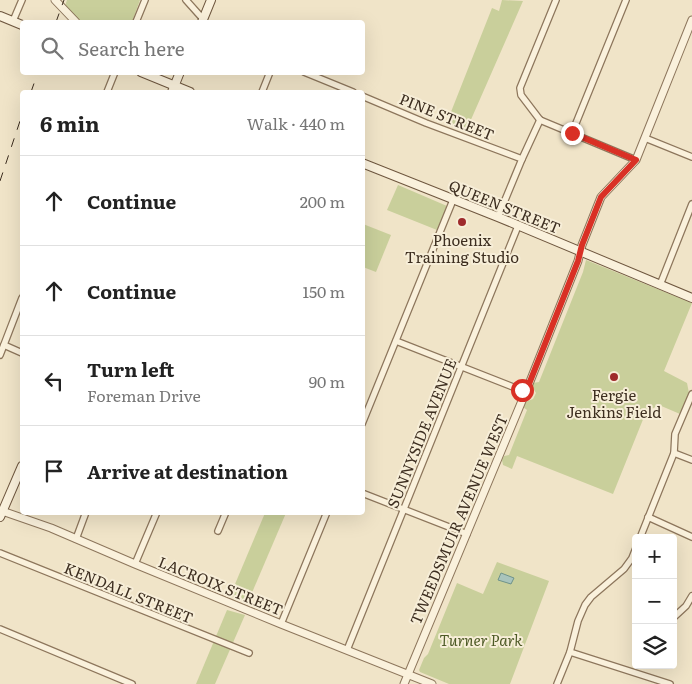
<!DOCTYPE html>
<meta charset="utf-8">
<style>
:root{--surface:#fff;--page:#f2f2f2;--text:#222;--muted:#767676;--line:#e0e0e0}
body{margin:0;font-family:Literata,serif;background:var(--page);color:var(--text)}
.controls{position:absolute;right:15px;bottom:15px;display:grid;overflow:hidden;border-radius:5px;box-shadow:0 5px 20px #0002}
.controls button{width:45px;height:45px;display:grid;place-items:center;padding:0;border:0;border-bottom:1px solid var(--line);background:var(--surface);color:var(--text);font:25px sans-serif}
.stop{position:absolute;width:15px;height:15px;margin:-11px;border:4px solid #d93025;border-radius:50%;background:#fff}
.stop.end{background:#d93025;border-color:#fff;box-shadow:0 1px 5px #0008}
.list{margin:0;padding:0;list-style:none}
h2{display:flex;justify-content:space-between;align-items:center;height:65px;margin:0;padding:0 20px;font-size:21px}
h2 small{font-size:16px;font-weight:400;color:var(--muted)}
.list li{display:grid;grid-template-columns:32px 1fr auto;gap:15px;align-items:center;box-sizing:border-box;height:90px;padding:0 20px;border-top:1px solid var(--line)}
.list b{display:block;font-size:19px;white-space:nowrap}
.list p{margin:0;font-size:16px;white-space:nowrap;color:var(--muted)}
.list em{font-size:16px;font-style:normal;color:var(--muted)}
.icon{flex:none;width:28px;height:28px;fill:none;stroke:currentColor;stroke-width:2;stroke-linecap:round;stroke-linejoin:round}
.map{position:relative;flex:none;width:692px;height:684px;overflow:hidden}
.search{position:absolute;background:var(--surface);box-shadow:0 5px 20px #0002;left:20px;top:20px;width:345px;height:55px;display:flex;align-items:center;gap:12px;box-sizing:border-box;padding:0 18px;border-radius:5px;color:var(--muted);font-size:19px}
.panel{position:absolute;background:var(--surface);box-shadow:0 5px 20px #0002;left:20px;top:90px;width:345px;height:425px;border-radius:5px}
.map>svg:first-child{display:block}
.green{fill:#c9cf9b}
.water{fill:#a9c4bc;stroke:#6f938a}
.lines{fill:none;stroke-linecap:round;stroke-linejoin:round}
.minor-casing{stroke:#8d765c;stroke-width:8}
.tertiary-casing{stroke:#8d765c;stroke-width:9}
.secondary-casing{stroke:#6f573f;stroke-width:10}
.minor{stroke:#faf1dc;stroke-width:5.5}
.tertiary{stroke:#faf1dc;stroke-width:7}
.secondary{stroke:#faf1dc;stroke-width:8}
.rail{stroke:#3d2e20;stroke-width:1;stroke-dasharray:9 9;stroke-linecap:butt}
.route{stroke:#d93025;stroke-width:6}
.poi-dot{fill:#9e2a2b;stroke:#f7eed8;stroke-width:2}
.labels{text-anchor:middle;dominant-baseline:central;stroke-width:4;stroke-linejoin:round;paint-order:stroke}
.street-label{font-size:15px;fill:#3d2e20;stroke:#f7eed8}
.poi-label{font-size:15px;fill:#3d2e20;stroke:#f7eed8}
.park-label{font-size:15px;font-style:italic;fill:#4d5a26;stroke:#f7eed8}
</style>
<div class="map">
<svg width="692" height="684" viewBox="0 0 692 684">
<rect width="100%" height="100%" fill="#f0e4c8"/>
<!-- green -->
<g class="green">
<polygon points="67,0 140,0 132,22 81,22 65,6"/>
<polygon points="502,0 523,1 466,131 447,122 492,8 499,11"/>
<polygon points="398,185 447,206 437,230 387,210"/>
<polygon points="363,224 391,235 376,272 363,267"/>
<polygon points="586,260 692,303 664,371 687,383 689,393 680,414 659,405 646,412 613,494 517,456 512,469 503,465 502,460 504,456 509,455 527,410 523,407 525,402 533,399 536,393 533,388 533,383 539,382 583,272"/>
<polygon points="265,513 286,513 248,602 230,596"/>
<polygon points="497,562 549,581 510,684 449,684 420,672 419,670 424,658 428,654 457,583 483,594"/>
<polygon points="227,610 245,615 215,684 196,684"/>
</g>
<!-- water -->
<polygon class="water" points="501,573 514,578 511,584 498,580"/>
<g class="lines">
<!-- minor casing -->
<g class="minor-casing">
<g id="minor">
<polyline points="186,0 203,19"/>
<polyline points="13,21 22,0"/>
<polyline points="136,22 145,0"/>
<polyline points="304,72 353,92"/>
<polyline points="107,92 115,72"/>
<polyline points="262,92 270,72"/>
<polyline points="362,96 426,123 522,159"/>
<polyline points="540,120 521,95 520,88 556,0"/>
<polyline points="540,120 636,160"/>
<polyline points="572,133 626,0"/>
<polyline points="645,138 692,157"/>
<polyline points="498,217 522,159 540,120"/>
<polyline points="660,285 692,204"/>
<polyline points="396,341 526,392"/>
<polyline points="4,345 22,353"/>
<polyline points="0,355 22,298"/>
<polyline points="362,424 453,200"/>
<polyline points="674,453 692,460"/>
<polyline points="362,493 467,534"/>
<polyline points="648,517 692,537"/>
<polyline points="218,531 226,512"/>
<polyline points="640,538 674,453 675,434 692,394"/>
<polyline points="76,539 86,512"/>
<polyline points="0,553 249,653"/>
<polyline points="135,564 157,512"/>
<polyline points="673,618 686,606 692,596"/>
<polyline points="281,624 327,512"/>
<polyline points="0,629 132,684"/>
<polyline points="347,650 518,226"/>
<polyline points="570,652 670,684"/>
<polyline points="557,684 570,652 578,621 585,605 591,597 624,569 632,558 636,548"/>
</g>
</g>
<!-- tertiary casing -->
<g class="tertiary-casing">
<g id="tertiary">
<polyline points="55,0 76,22"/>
<polyline points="2,511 51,528 135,564 281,624 432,684"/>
<polyline points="404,684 529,384 578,261 582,245 601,197 636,160 692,20"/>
</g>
</g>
<!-- secondary casing -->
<g class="secondary-casing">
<g id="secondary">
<polyline points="0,16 22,25"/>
<polyline points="202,22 211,0"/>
<polyline points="141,72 190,92"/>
<polyline points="172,92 180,72"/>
<polyline points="362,163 498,217 692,298"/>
<polyline points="0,517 22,466"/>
</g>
</g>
<!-- minor -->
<use href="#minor" class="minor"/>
<!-- tertiary -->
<use href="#tertiary" class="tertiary"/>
<!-- secondary -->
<use href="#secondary" class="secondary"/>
<!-- rail -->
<g class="rail">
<polyline points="56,22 64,0"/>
<polyline points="31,92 38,72"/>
<polyline points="0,181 22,115"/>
</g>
</g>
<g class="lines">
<!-- route -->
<polyline class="route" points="522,390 526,392 529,384 578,261 582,245 601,197 636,160 572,133"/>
</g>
<!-- markers -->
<g class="poi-dot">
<circle cx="462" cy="222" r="5"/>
<circle cx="614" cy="377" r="5"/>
</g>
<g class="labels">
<!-- street labels -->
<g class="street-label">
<text transform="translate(447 116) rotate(22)">PINE STREET</text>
<text transform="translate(505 206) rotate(22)">QUEEN STREET</text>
<text transform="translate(421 433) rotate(-68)">SUNNYSIDE AVENUE</text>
<text transform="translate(458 519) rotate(-67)">TWEEDSMUIR AVENUE WEST</text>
<text transform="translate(221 585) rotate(22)">LACROIX STREET</text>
<text transform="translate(129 592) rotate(22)">KENDALL STREET</text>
</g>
<!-- poi labels -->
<g class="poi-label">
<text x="462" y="239">Phoenix<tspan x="462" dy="17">Training Studio</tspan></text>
<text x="614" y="394">Fergie<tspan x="614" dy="17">Jenkins Field</tspan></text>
</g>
<!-- park labels -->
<g class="park-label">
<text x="481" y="639">Turner Park</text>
</g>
</g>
</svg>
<div class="controls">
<button>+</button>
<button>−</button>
<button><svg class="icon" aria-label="layers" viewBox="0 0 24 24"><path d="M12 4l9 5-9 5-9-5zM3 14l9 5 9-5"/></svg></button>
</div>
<div class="stop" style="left:522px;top:390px"></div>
<div class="stop end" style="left:572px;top:133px"></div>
<div class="search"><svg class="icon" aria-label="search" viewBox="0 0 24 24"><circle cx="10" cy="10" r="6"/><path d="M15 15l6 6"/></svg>Search here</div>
<section class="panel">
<h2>6 min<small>Walk · 440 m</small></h2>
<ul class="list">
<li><svg class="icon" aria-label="ahead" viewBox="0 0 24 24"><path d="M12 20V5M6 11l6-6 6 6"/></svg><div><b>Continue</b></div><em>200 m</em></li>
<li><svg class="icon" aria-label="ahead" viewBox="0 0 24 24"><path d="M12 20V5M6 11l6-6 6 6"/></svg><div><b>Continue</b></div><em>150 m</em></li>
<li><svg class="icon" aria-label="left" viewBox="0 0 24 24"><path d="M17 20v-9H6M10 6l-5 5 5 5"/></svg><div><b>Turn left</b><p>Foreman Drive</p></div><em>90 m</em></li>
<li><svg class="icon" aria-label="arrive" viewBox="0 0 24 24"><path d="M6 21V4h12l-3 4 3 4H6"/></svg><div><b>Arrive at destination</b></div></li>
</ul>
</section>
</div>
